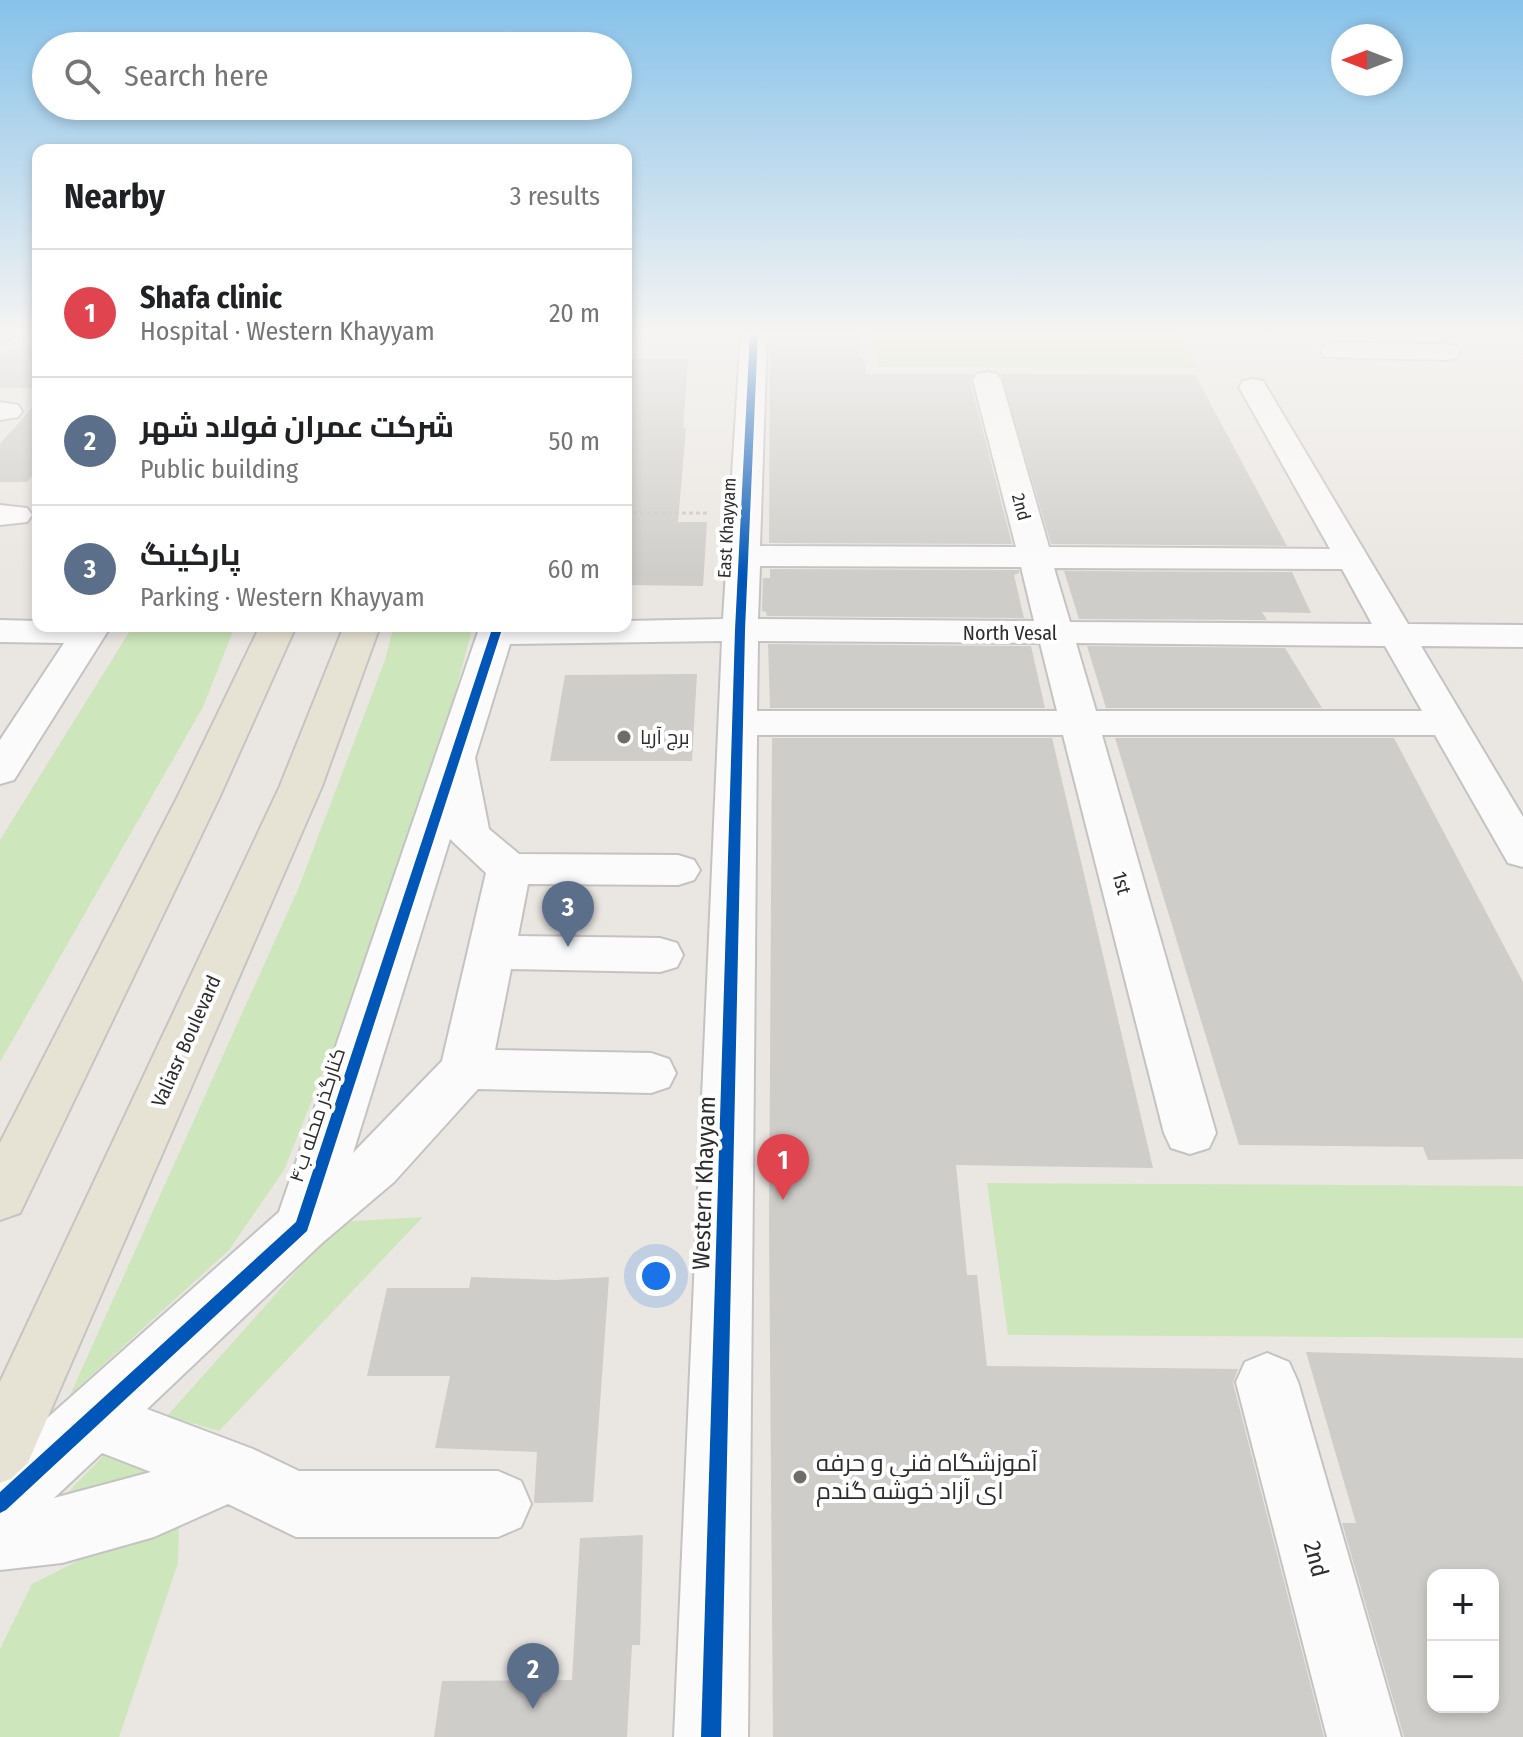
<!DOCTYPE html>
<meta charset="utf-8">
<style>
:root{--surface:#fff;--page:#f6f6f6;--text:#202124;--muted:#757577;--line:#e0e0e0;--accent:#6e6d6c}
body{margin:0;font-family:"Fira Sans Condensed",Cairo,sans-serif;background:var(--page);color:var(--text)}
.controls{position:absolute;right:24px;bottom:24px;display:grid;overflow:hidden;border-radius:16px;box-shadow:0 4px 12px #0003}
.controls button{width:72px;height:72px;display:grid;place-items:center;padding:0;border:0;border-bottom:2px solid var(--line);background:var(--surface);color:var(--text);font:40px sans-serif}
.compass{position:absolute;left:1331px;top:24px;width:72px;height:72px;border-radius:50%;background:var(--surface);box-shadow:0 4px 12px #0003;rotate:270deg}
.you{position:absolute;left:656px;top:1276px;width:28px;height:28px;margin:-20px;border:6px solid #fff;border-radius:50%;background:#1a73e8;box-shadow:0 0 0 12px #1a73e833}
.badge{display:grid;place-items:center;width:52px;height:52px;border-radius:50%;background:var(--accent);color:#fff;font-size:26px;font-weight:700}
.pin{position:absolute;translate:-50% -66px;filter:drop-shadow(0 2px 4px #0008)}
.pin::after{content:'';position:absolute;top:42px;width:28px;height:24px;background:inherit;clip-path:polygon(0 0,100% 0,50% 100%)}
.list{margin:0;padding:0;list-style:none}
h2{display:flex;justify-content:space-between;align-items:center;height:104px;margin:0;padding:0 32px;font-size:34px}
h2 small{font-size:26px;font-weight:400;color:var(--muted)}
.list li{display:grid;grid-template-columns:52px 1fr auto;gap:24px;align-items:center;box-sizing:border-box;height:128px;padding:0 32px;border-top:2px solid var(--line)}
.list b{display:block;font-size:30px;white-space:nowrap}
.list p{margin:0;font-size:26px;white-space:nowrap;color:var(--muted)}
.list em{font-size:26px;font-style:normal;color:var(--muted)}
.icon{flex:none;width:44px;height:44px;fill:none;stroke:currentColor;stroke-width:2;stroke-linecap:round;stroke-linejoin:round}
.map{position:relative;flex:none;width:1523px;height:1737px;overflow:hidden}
.search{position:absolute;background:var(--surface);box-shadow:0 4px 12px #0003;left:32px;top:32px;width:600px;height:88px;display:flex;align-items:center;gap:20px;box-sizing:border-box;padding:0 28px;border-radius:44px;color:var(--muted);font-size:30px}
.panel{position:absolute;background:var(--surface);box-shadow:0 4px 12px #0003;left:32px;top:144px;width:600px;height:488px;border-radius:16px}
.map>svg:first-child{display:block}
.green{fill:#cde6bb}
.building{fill:#cfcdc9;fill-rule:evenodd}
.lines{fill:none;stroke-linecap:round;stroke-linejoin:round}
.minor-casing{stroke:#c4c3c3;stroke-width:4}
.major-casing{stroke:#c6c4c2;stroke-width:4}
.path{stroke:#c8c8c7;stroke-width:3;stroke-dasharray:4 3;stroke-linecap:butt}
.minor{fill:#fcfbfb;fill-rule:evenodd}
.major{fill:#e7e3d4;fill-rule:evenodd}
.cycleway-casing{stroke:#fff;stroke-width:5}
.cycleway{fill:#0057b8;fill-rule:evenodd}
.poi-dot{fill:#6e6d6c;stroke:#fff;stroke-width:3}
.labels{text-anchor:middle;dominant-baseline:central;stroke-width:8;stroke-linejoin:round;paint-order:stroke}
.far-street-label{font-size:18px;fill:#2c2c2c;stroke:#fff}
.street-label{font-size:20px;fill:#2c2c2c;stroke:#fff}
.poi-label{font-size:20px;fill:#2c2c2c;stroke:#fff;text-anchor:start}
.near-street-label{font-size:24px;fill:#2c2c2c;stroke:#fff}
.near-poi-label{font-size:24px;fill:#2c2c2c;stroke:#fff;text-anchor:start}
</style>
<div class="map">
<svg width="1523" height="1737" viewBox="0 0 1523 1737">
<rect width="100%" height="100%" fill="#eae7e2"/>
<!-- green -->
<g class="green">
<polygon points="874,332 1178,332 1197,368 878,367"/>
<polygon points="133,626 235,626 203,707 0,1062 0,840"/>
<polygon points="394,626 473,626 455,693 338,1035 284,1170 229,1250 70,1395 299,887 385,660"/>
<polygon points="987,1183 1523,1186 1523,1338 1008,1335"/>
<polygon points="423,1217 219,1431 167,1416 340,1222"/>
<polygon points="110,1449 177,1471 52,1509"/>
<polygon points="179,1521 178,1563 119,1737 0,1737 0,1649 32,1584 107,1546"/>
</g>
<!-- building -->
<g class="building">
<polygon points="770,332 856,332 859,357 864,357 866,374 973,374 970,381 1012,544 769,543"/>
<polygon points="16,347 38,347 38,388 0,388 0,354"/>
<polygon points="626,359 688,359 683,428 686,428 678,522 707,522 703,586 626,585"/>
<polygon points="1001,374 1195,375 1287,546 1051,544"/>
<polygon points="38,401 38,469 27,482 0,482 0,444"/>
<polygon points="770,569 1019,570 1019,573 1014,575 1024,618 767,616 766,612 762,611 763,578 770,578"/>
<polygon points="1064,571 1292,572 1311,613 1262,612 1267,620 1079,619"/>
<polygon points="768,644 1031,646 1045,708 770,708"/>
<polygon points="1087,646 1285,648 1322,708 1106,708"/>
<polygon points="697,674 692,761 550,761 565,675"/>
<polygon points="772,738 1052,738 1153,1168 956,1165 967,1275 977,1275 987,1366 1238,1369 1233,1383 1324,1737 773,1737 769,1224"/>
<polygon points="1115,738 1394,738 1523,982 1523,1159 1428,1160 1423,1147 1239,1145"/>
<polygon points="471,1277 555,1280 609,1277 593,1502 534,1503 537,1452 435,1448 450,1376 367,1376 387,1288 469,1288"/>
<path d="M1306,1352L1523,1358V1737H1404L1342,1523H1356ZM1433,1575H1493V1707H1433Z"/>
<polygon points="643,1535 640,1645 632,1645 627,1737 434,1737 442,1681 572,1680 580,1538"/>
</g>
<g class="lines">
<!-- minor casing -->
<g class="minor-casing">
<g id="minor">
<polygon points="0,332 16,332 9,340 0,343"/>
<path d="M741,332H767L760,546L1016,547L973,380L977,374L987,372L997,374L1001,380L1049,547L1330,549L1239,387L1243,381L1253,379L1263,381L1408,624L1523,625V647L1421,646L1523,817V867L1508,863L1435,735H1102L1216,1133L1209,1148L1190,1154L1171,1148L1164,1133L1063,735H757L748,1737H674L722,641L510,644L475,758L489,829L519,854L678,855L694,860L700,870L694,880L678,885L528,884L518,936L660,938L677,943L683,955L677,967L660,972L511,969L495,1050L651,1053L669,1059L676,1073L669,1087L651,1093L478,1089L394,1182L322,1243L147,1409L253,1449L299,1471H498L521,1481L531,1504L521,1527L498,1537H296L228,1504L154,1537L62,1563L0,1570V1460L279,1212L480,626H626V621L723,619ZM760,566L1021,567L1034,621L758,619ZM1054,568L1342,569L1372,624L1070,622ZM758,641L1040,643L1057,711H757ZM1076,643L1385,646L1422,711H1096ZM450,839L486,873L442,1061L353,1153ZM102,1453L151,1472L54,1498Z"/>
<polygon points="1334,343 1447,344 1456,346 1460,352 1456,358 1447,360 1325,357 1321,351 1325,345"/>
<polygon points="0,402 18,405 22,411 18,417 0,420"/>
<polygon points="0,505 27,508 32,515 27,522 0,525"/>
<polygon points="0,620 38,621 38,626 111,626 14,780 0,784 0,740 64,643 0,642"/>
<polygon points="1267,1353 1289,1362 1298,1382 1401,1737 1327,1737 1236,1382 1245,1362"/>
</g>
</g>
<!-- major casing -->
<g class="major-casing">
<g id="major">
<polygon points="260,626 296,626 220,796 20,1213 0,1220 0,1143 178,796"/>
<polygon points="344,626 380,626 322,786 23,1474 0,1483 0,1382 280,786"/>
</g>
</g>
<!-- path -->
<polyline class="path" points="626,513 709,513"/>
<!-- minor -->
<use href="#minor" class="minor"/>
<!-- major -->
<use href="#major" class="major"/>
<!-- cycleway casing -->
<g class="cycleway-casing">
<g id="cycleway">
<polygon points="750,332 758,332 745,630 721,1737 701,1737 735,630"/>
<polygon points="493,626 503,626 307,1231 6,1510 0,1513 0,1492 296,1222"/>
</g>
</g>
<!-- cycleway -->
<use href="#cycleway" class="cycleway"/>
</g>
<!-- sky -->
<linearGradient id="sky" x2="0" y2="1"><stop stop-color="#87c2ea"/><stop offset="0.58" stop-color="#f6f4f2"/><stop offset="1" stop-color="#f6f4f2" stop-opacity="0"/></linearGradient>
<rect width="1523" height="575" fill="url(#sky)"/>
<!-- markers -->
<g class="poi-dot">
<circle cx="624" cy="737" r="8"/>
<circle cx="800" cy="1477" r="8"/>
</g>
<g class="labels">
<!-- far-street labels -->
<g class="far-street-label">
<text transform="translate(1021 507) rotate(75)">2nd</text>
<text transform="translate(727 528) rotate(-87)">East Khayyam</text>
</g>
<!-- street labels -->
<g class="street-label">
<text x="1010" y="633">North Vesal</text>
<text transform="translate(1122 883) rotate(75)">1st</text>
<text transform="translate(186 1041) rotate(-66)">Valiasr Boulevard</text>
<text transform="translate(317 1115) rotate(-72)">کنارگذر محله ب۴</text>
</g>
<!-- poi labels -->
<g class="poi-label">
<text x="640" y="737">برج آریا</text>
</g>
<!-- near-street labels -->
<g class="near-street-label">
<text transform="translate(704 1183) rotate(-88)">Western Khayyam</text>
<text transform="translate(1316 1559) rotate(75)">2nd</text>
</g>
<!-- near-poi labels -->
<g class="near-poi-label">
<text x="816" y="1463">آموزشگاه فنی و حرفه<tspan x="816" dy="28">ای آزاد خوشه گندم</tspan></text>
</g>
</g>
</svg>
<div class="controls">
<button>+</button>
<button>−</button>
</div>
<svg class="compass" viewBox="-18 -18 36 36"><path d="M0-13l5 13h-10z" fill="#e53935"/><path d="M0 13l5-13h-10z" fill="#757577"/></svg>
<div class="you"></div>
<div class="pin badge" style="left:783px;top:1200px;background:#e0444e">1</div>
<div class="pin badge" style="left:533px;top:1709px;background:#5c6f8a">2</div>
<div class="pin badge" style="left:568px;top:947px;background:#5c6f8a">3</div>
<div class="search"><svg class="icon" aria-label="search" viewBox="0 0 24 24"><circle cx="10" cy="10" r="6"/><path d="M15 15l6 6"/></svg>Search here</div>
<section class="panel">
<h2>Nearby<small>3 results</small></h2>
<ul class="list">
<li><span class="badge" style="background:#e0444e">1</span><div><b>Shafa clinic</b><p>Hospital · Western Khayyam</p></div><em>20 m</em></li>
<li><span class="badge" style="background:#5c6f8a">2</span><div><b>شرکت عمران فولاد شهر</b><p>Public building</p></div><em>50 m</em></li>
<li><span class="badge" style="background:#5c6f8a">3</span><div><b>پارکینگ</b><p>Parking · Western Khayyam</p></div><em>60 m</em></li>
</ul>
</section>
</div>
